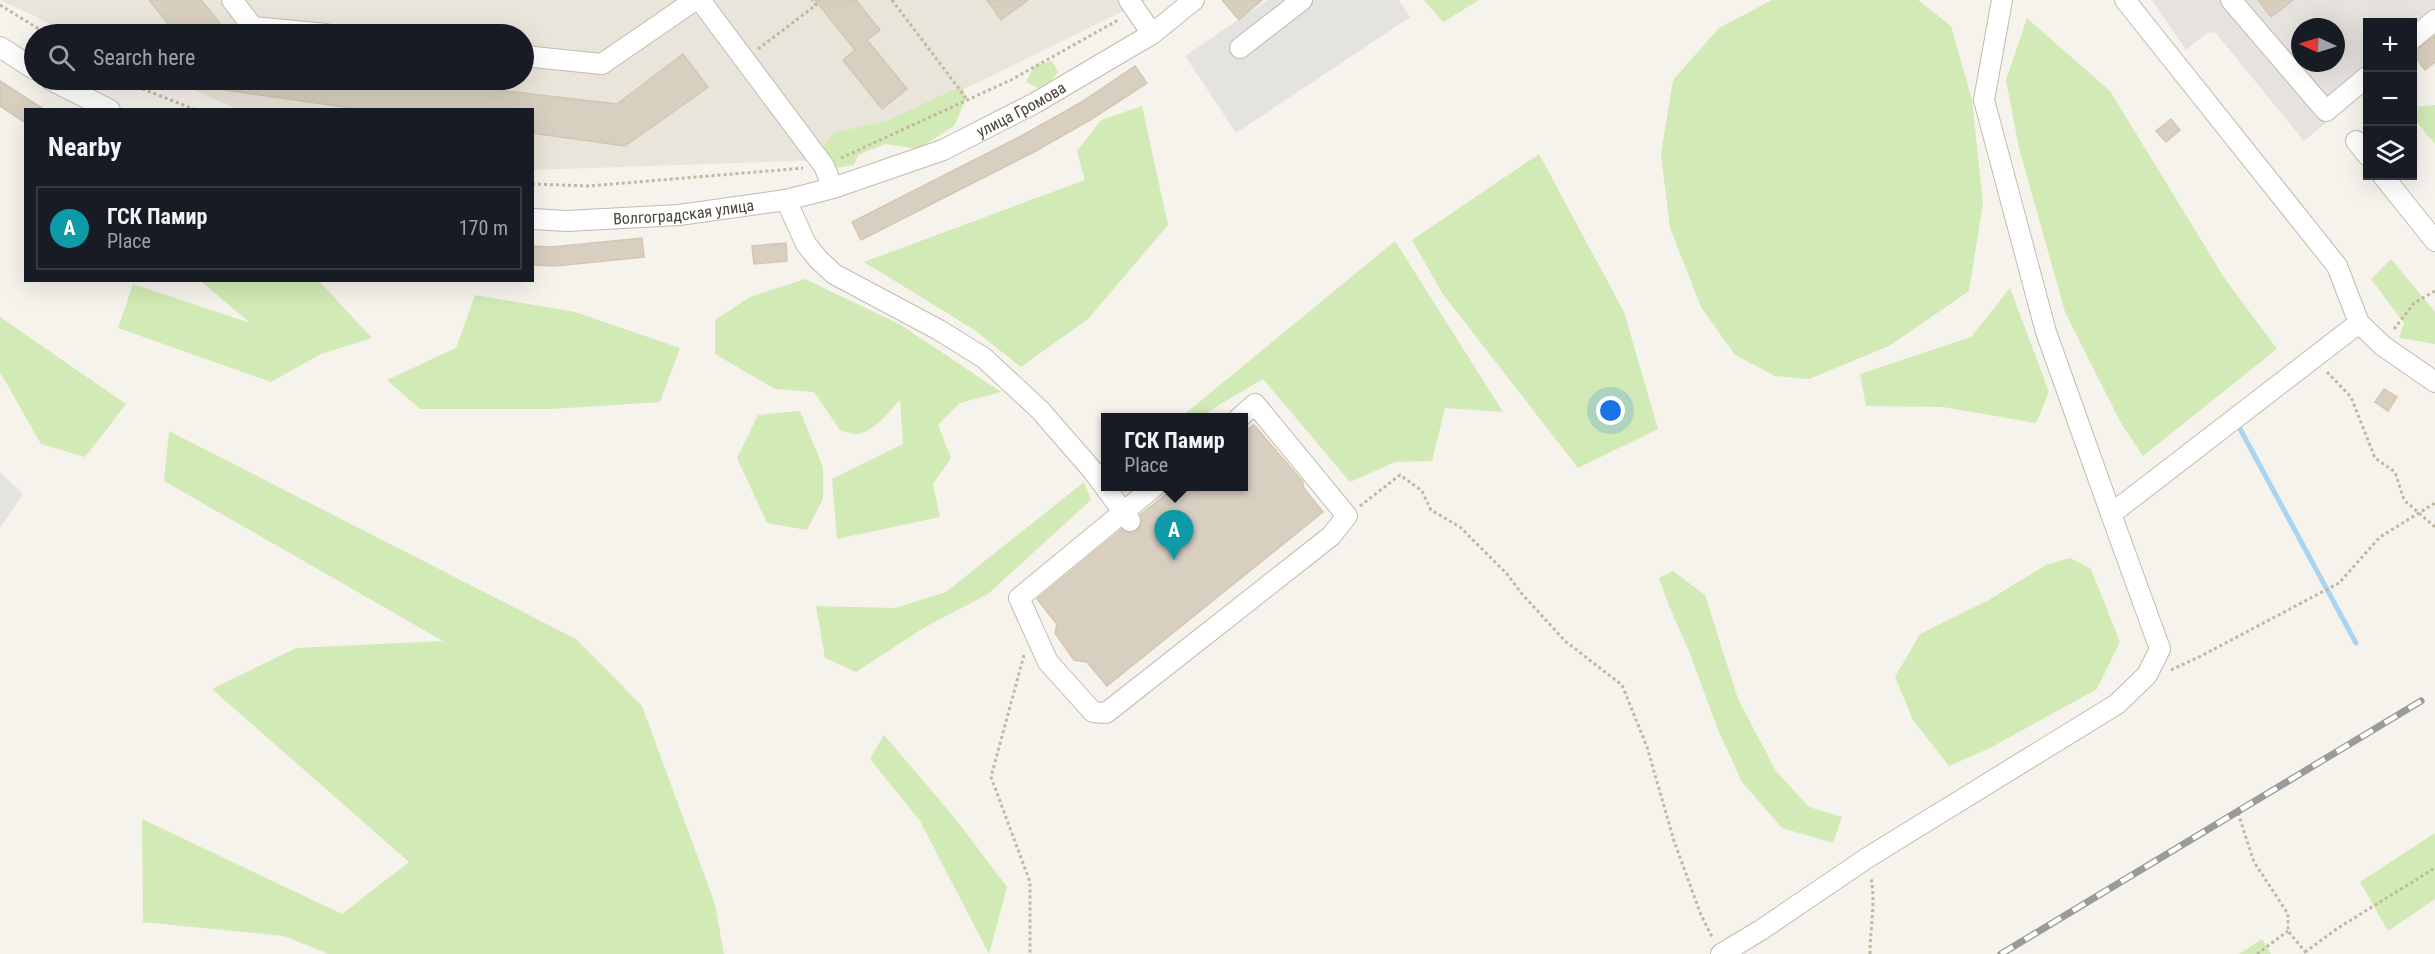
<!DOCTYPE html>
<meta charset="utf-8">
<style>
:root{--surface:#171b24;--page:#242831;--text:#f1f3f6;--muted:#9ea1a6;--line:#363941;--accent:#d93025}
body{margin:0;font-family:"Roboto Condensed",sans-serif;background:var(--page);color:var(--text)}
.controls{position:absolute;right:18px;top:18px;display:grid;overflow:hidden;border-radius:0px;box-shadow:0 6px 24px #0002}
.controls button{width:54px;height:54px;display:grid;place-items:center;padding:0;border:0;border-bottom:2px solid var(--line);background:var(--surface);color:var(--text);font:30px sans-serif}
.compass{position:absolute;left:2291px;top:18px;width:54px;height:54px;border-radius:50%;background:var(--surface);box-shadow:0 6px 24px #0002;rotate:274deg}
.you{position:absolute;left:1611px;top:411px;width:21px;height:21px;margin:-15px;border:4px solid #fff;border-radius:50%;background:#1a73e8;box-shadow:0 0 0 9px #1a73e833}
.badge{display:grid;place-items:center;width:39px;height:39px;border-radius:50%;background:var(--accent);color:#fff;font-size:20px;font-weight:700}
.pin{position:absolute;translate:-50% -50px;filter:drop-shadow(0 2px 3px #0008)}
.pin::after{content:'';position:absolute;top:32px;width:21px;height:18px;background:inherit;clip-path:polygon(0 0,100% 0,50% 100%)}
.popup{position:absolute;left:1101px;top:413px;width:147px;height:78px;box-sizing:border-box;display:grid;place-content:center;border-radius:0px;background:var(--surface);filter:drop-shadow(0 2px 4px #0005);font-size:20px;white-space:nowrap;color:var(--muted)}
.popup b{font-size:22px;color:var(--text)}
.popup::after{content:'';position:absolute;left:50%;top:100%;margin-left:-12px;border:12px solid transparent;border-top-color:var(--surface)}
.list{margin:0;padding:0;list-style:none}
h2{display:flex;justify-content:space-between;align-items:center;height:78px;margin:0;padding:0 24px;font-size:26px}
h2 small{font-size:20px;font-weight:400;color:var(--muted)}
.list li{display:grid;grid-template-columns:39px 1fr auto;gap:18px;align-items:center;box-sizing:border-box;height:84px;margin:0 12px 12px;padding:0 12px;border:2px solid var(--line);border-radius:0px}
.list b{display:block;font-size:22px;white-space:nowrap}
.list p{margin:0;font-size:20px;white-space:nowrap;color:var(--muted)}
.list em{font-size:20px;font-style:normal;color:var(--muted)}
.icon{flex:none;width:33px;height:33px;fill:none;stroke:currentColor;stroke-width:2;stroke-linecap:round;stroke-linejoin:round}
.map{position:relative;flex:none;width:2435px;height:954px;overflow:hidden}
.search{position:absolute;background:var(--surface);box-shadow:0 6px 24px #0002;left:24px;top:24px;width:510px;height:66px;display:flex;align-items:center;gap:15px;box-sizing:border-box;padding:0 21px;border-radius:33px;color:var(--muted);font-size:22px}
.panel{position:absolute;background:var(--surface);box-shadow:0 6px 24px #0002;left:24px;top:108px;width:510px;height:174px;border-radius:0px}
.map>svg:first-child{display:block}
.residential{fill:#eae5da}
.industrial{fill:#e6e2dd;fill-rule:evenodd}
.green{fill:#d2eab5}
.parking{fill:#e5e3e0}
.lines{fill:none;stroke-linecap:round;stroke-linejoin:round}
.stream{stroke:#a9d4f2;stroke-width:5}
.building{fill:#d8cfc1;stroke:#d3c7b4;stroke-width:1.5}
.minor-casing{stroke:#c2bbae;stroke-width:22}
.path{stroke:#c4b79f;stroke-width:3;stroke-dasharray:3 3;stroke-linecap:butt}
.minor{stroke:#fff;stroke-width:20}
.rail-casing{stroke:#9a9a9a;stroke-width:7}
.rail{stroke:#fff;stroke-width:4.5;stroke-dasharray:14;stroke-linecap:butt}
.labels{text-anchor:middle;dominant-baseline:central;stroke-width:4.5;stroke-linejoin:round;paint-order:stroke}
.street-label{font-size:16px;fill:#4b4439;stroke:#fff}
</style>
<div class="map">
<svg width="2435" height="954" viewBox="0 0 2435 954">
<rect width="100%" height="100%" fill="#f6f3ec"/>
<!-- residential -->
<polygon class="residential" points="0,0 1146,0 820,160 533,170 532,110 237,109 171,80 524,80 524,34 72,34"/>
<!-- industrial -->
<path class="industrial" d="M2152,0H2435V36L2413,53L2412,22H2368L2367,89L2304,141L2215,32L2207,33L2186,50ZM2300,27H2336V63H2300Z"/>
<!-- green -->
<g class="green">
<polygon points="1424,0 1479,0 1443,22"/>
<polygon points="1772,0 1918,0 1951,26 1972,100 1983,203 1969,291 1889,346 1809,379 1775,376 1735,355 1701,307 1670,228 1661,154 1673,80 1719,28"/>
<polygon points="2027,18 2110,91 2225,279 2277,349 2143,456 2121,423 2065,312 2019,148 2006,80"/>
<polygon points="1052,61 1058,72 1051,81 1038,88 1026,82 1034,66"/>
<polygon points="962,86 966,98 954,126 918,149 885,144 858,155 854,165 834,168 818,153 834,133 886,121"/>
<polygon points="2435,105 2435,144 2415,120 2413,107"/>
<polygon points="1142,106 1168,225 1088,319 1021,367 973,329 864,262 1085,180 1077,151 1101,120"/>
<polygon points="1539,154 1624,312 1658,429 1578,468 1442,293 1412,240"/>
<polygon points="1395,241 1503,412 1445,408 1432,461 1395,462 1350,482 1263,379 1214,408 1202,417 1181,417"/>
<polygon points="2391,259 2435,312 2435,344 2399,338 2404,323 2371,279"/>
<path d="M805,279L901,325L1001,392L960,403L938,425L951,458L933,484L940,517L837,539L832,479L903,444L900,400C889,411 876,430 859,434C854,435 846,432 840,430L814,392L775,389L715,354V320L750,297Z"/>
<polygon points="319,281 372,338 321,354 271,382 118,328 133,284 250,323 201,281"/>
<polygon points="2010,288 2049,392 2036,423 1943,407 1866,406 1860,374 1971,337"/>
<polygon points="475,295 575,312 680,348 660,402 552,409 420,409 387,380 456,348"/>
<polygon points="0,317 126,404 85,457 41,444 0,372"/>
<polygon points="800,411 823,467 823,499 807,530 767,523 737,458 758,415"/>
<polygon points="169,431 576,639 642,706 715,904 724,954 329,954 284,936 143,922 142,819 342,914 409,862 212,689 296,648 443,641 164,481"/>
<polygon points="1084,482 1091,500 988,594 925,627 856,672 825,658 816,606 895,608 946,592"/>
<polygon points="2070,558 2091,569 2120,642 2097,689 1990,748 1949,766 1913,720 1895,677 1920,634 1987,601 2046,565"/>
<polygon points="1673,571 1705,595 1738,699 1776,771 1809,807 1842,817 1833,843 1782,828 1742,782 1718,730 1689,651 1669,606 1659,578"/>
<polygon points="884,735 954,817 1007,887 989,954 920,821 870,759"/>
<polygon points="2435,833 2435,899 2388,931 2360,882"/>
<polygon points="2262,939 2271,954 2239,954"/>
</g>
<!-- parking -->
<g class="parking">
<polygon points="1268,0 1399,0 1410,17 1236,133 1185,56"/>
<polygon points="0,472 23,494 0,528"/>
</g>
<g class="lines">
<!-- stream -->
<polyline class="stream" points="2239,427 2356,643"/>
</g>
<!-- building -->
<g class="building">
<polygon points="149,0 201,0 229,34 176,34"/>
<polygon points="815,0 856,0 880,30 867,40 907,89 882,109 843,60 855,50"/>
<polygon points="987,0 1028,0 1001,20"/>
<polygon points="1222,0 1262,0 1239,20"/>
<polygon points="2258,0 2293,0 2271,17"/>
<polygon points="2435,36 2435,62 2425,70 2412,53"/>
<polygon points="683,54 708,87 625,146 532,133 532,110 364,110 212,88 213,80 410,80 617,104"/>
<polygon points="1135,66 1147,83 1090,120 1034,152 861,240 852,222 1023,135 1080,103"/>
<polygon points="0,81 45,110 26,110 26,123 0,106"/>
<polygon points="2171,119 2180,130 2166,142 2156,131"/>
<polygon points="642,238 644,257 555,266 532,265 532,246 552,247"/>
<polygon points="786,243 787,261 754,264 752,246"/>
<polygon points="2384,389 2397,397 2388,411 2375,402"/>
<polygon points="1254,425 1303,482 1303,487 1323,512 1107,686 1087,662 1074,660 1055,633 1057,624 1037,599 1122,529 1131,533 1138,530 1141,525 1140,515 1176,486 1243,486 1243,433"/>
</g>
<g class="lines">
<!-- minor casing -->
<g class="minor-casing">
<g id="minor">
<polyline points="232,0 253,27 326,34"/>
<polyline points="700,0 824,166 833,188"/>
<polyline points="1129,0 1152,34"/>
<polyline points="2002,0 1984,100 2046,332 2111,514"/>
<polyline points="2231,0 2326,111 2368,76"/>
<polyline points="2412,39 2435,20"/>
<polyline points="0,47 34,69"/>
<polyline points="1240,48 1302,0"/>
<polyline points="524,56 602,64 695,0"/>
<polyline points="51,80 110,110"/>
<polyline points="2356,141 2368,156"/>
<polyline points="2383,176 2435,241"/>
<polyline points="786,200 806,244 819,260 834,274 939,330 984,358 1040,410 1093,471 1130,521"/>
<path id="s1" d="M532,219L567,221L679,215L786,200L833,188L943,150L1035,103L1152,34L1194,0"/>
<polyline points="2359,323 2383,346 2435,382"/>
<polyline points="1155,486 1019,598 1048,662 1093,712 1106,713 1331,536 1347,516 1255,404 1239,418"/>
<polyline points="1721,954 1761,930 1867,858 2117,704 2147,675 2160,649 2111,514 2359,323 2337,266 2125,0"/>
</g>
</g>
<!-- path -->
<g class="path">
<polyline points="892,0 966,98"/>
<polyline points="0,5 47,34"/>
<polyline points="758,49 816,5 812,0"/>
<polyline points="120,80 196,110"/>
<polyline points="841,158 1011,80 1120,19"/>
<polyline points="532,184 589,186 803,168"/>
<polyline points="2394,329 2414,303 2435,291"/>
<polyline points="2327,372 2351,397 2375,458 2395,472 2404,500 2435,527"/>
<polyline points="1360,506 1400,475 1422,491 1431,510 1460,527 1507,574 1522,594 1565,641 1622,685 1647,747 1674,841 1701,915 1713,939"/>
<polyline points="1024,655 991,777 1030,882 1030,954"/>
<polyline points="2171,670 2203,655 2339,583 2380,537 2435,503"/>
<polyline points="2238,813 2254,862 2288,914 2288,931 2307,954"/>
<polyline points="2305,952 2338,928 2435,868"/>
<path d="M1870,954C1870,928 1876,903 1871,878"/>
<polyline points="2257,954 2288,931"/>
</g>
<!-- minor -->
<use href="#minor" class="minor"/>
<!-- rail casing -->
<g class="rail-casing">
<polyline id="rail" points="2001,954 2421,701"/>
</g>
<!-- rail -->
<use href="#rail" class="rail"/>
</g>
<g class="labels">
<!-- street labels -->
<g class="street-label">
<text stroke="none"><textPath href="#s1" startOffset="508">улица Громова</textPath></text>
<text stroke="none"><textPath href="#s1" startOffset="152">Волгоградская улица</textPath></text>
</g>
</g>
</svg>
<div class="controls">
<button>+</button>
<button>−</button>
<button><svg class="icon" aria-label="layers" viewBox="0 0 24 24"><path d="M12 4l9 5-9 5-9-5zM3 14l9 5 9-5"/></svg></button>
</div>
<svg class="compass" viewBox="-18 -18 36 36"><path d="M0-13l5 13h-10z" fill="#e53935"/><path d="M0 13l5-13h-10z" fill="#9ea1a6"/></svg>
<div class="you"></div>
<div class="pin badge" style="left:1174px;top:560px;background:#0f9aa8">A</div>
<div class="popup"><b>ГСК Памир</b>Place</div>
<div class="search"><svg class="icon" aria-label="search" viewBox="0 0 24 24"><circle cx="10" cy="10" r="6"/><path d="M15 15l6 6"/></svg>Search here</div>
<section class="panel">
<h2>Nearby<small></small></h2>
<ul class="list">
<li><span class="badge" style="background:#0f9aa8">A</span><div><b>ГСК Памир</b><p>Place</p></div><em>170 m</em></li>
</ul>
</section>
</div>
